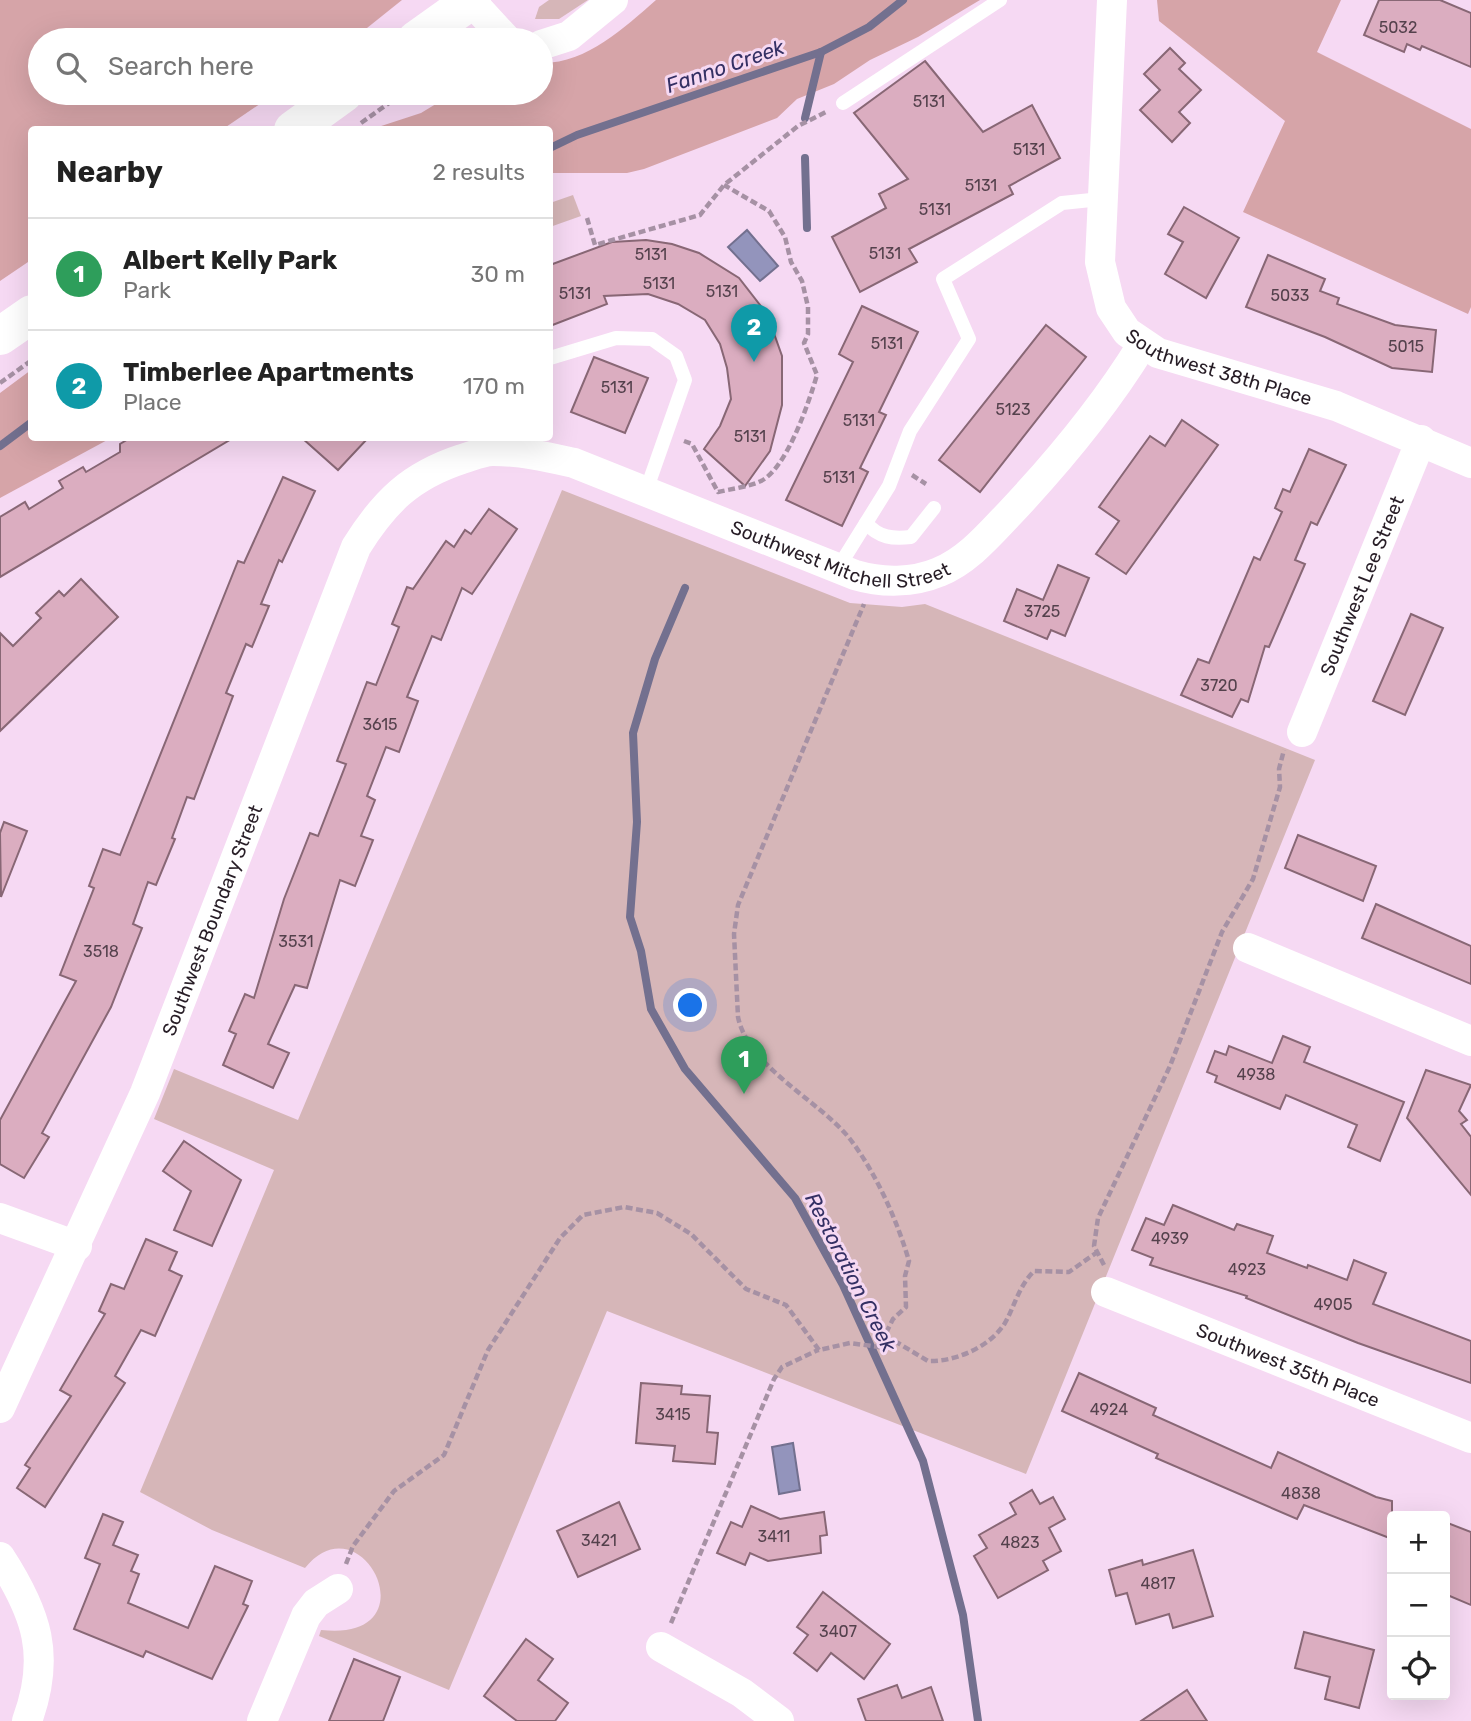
<!DOCTYPE html>
<meta charset="utf-8">
<style>
:root{--surface:#fff;--page:#f2f2f2;--text:#222;--muted:#767676;--line:#e0e0e0;--accent:#6b5324}
body{margin:0;font-family:Rubik,sans-serif;background:var(--page);color:var(--text)}
.controls{position:absolute;right:21px;bottom:21px;display:grid;overflow:hidden;border-radius:7px;box-shadow:0 7px 28px #0002}
.controls button{width:63px;height:63px;display:grid;place-items:center;padding:0;border:0;border-bottom:2px solid var(--line);background:var(--surface);color:var(--text);font:35px sans-serif}
.you{position:absolute;left:691px;top:1006px;width:24px;height:24px;margin:-18px;border:5px solid #fff;border-radius:50%;background:#1a73e8;box-shadow:0 0 0 10px #1a73e833}
.badge{display:grid;place-items:center;width:46px;height:46px;border-radius:50%;background:var(--accent);color:#fff;font-size:23px;font-weight:700}
.pin{position:absolute;translate:-50% -58px;filter:drop-shadow(0 2px 4px #0008)}
.pin::after{content:'';position:absolute;top:37px;width:24px;height:21px;background:inherit;clip-path:polygon(0 0,100% 0,50% 100%)}
.list{margin:0;padding:0;list-style:none}
h2{display:flex;justify-content:space-between;align-items:center;height:91px;margin:0;padding:0 28px;font-size:30px}
h2 small{font-size:23px;font-weight:400;color:var(--muted)}
.list li{display:grid;grid-template-columns:46px 1fr auto;gap:21px;align-items:center;box-sizing:border-box;height:112px;padding:0 28px;border-top:2px solid var(--line)}
.list b{display:block;font-size:26px;white-space:nowrap}
.list p{margin:0;font-size:23px;white-space:nowrap;color:var(--muted)}
.list em{font-size:23px;font-style:normal;color:var(--muted)}
.icon{flex:none;width:38px;height:38px;fill:none;stroke:currentColor;stroke-width:2;stroke-linecap:round;stroke-linejoin:round}
.map{position:relative;flex:none;width:1471px;height:1721px;overflow:hidden}
.search{position:absolute;background:var(--surface);box-shadow:0 7px 28px #0002;left:28px;top:28px;width:525px;height:77px;display:flex;align-items:center;gap:18px;box-sizing:border-box;padding:0 24px;border-radius:38px;color:var(--muted);font-size:26px}
.panel{position:absolute;background:var(--surface);box-shadow:0 7px 28px #0002;left:28px;top:126px;width:525px;height:315px;border-radius:7px}
.map>svg:first-child{display:block}
.green{fill:#d6b6b8}
.forest{fill:#d6a4a8}
.water{fill:#9394bc;stroke:#73708f;stroke-width:2}
.lines{fill:none;stroke-linecap:round;stroke-linejoin:round}
.stream{stroke:#73708f;stroke-width:8}
.building{fill:#dbadc0;stroke:#886775;stroke-width:2}
.path{stroke:#a691a4;stroke-width:4.5;stroke-dasharray:7 3.5;stroke-linecap:butt}
.lane{stroke:#fff;stroke-width:14}
.street{stroke:#fff;stroke-width:30}
.primary{stroke:#fff;stroke-width:38}
.labels{text-anchor:middle;dominant-baseline:central;stroke-width:6;stroke-linejoin:round;paint-order:stroke}
.number-label{font-size:16px;fill:#54414c}
.street-label{font-size:19px;fill:#271d26;stroke:#f6d9f3}
.water-label{font-size:21px;font-style:italic;fill:#343064;stroke:#f6d9f3}
</style>
<div class="map">
<svg width="1471" height="1721" viewBox="0 0 1471 1721">
<rect width="100%" height="100%" fill="#f6d9f3"/>
<!-- green -->
<g class="green">
<polygon points="549,0 588,0 559,19 535,19 539,7"/>
<polygon points="573,195 581,216 550,227 550,203"/>
<path d="M562,490L850,603L902,607L925,604L1315,760L1026,1474L607,1311L449,1690L319,1636L321,1630C434,1643 362,1497 305,1568L212,1530L140,1492L274,1170L154,1119L174,1069L298,1120Z"/>
</g>
<!-- forest -->
<g class="forest">
<polygon points="0,0 402,0 352,40 40,40 40,93 276,93 223,129 32,130 31,260 0,281"/>
<path d="M656,0H980L918,37L870,60L834,84L797,99L777,118L644,169L627,173H550V130L372,129L421,113L454,93H541V63C586,64 624,28 656,0Z"/>
<polygon points="1157,0 1341,0 1317,52 1471,129 1471,307 1468,314 1243,212 1285,121 1159,21"/>
<polygon points="31,370 32,438 111,438 0,498 0,393"/>
</g>
<!-- water -->
<g class="water">
<polygon points="747,230 778,266 760,281 728,247"/>
<polygon points="793,1443 800,1490 779,1494 772,1447"/>
</g>
<g class="lines">
<!-- stream -->
<g class="stream">
<polyline points="805,118 821,52"/>
<polyline points="550,148 577,135 821,52 869,27 903,0"/>
<polyline points="805,158 807,228"/>
<polyline points="0,446 32,422"/>
<polyline points="685,588 655,659 633,733 637,822 630,917 641,951 651,1009 685,1069 795,1198 843,1285 923,1461 963,1615 978,1721"/>
</g>
</g>
<!-- building -->
<g class="building">
<polygon points="1379,0 1440,0 1471,13 1471,67 1422,46 1420,50 1407,44 1404,52 1364,35"/>
<polygon points="1170,48 1185,63 1179,69 1201,90 1179,112 1190,123 1172,142 1140,110 1160,90 1144,74"/>
<polygon points="925,61 983,132 1032,105 1060,158 1009,186 1013,194 909,249 917,262 860,292 832,237 886,208 879,194 908,179 854,113"/>
<polygon points="1184,207 1239,238 1206,298 1165,274 1183,242 1168,234"/>
<polygon points="646,240 672,244 699,253 739,278 767,314 782,356 782,405 770,451 745,486 704,449 720,426 731,399 727,368 720,344 705,320 678,304 648,294 604,296 607,304 550,326 550,265 612,242"/>
<polygon points="1268,255 1325,279 1320,291 1339,298 1337,304 1395,325 1436,330 1432,372 1392,368 1325,337 1246,307"/>
<polygon points="862,306 918,332 879,412 886,415 860,468 868,472 842,526 786,500 853,362 839,354"/>
<polygon points="1046,325 1086,357 980,492 939,460"/>
<polygon points="594,357 648,378 625,433 571,412"/>
<polygon points="1182,420 1218,445 1126,574 1096,554 1119,521 1099,507 1150,436 1165,446"/>
<polygon points="130,438 233,438 0,577 0,517 25,502 29,509 63,488 59,481 83,467 86,472 120,452 120,444"/>
<polygon points="302,438 368,438 338,470"/>
<polygon points="1309,449 1346,465 1317,525 1311,522 1295,560 1305,564 1269,647 1265,646 1248,702 1241,699 1232,717 1181,695 1198,659 1209,663 1254,557 1260,560 1282,512 1275,508 1283,489 1290,492"/>
<polygon points="283,477 315,491 282,562 279,560 261,604 269,606 252,647 246,644 226,693 233,696 194,799 187,797 172,838 175,839 156,885 148,882 133,924 142,928 111,1007 42,1133 49,1137 24,1178 0,1164 0,1120 76,981 60,975 94,888 89,886 103,849 120,855 238,561 244,563"/>
<polygon points="489,509 517,529 472,594 462,588 441,640 432,636 407,697 418,701 399,752 386,747 367,796 375,800 361,836 373,840 355,886 340,880 307,988 295,985 268,1044 289,1053 273,1088 223,1065 236,1034 229,1031 245,994 254,998 284,899 310,833 318,836 346,764 337,761 367,682 376,685 399,627 392,624 407,587 413,589 446,541 454,547 465,530 471,534"/>
<polygon points="1058,565 1089,578 1065,636 1051,630 1047,639 1004,621 1017,589 1043,600"/>
<polygon points="81,579 118,617 0,731 0,633 13,646 41,618 36,613 59,591 64,596"/>
<polygon points="1411,614 1443,628 1405,715 1373,701"/>
<polygon points="4,822 27,831 1,897 0,833"/>
<polygon points="1298,835 1376,866 1363,901 1285,868"/>
<polygon points="1376,904 1471,946 1471,984 1362,938"/>
<polygon points="1283,1036 1310,1047 1304,1062 1404,1102 1380,1161 1348,1147 1357,1125 1286,1095 1280,1109 1215,1082 1217,1076 1207,1072 1215,1051 1226,1055 1229,1046 1272,1063"/>
<polygon points="1426,1070 1471,1085 1459,1111 1467,1120 1461,1124 1471,1137 1471,1195 1407,1118"/>
<polygon points="184,1141 241,1180 212,1246 174,1230 191,1191 163,1171"/>
<polygon points="1173,1205 1234,1230 1237,1224 1273,1236 1267,1253 1307,1268 1308,1265 1347,1280 1354,1260 1386,1273 1373,1304 1471,1341 1471,1383 1358,1343 1246,1298 1247,1296 1150,1265 1153,1258 1132,1250 1146,1218 1164,1225"/>
<polygon points="146,1239 177,1252 169,1270 182,1276 155,1336 141,1330 115,1376 125,1383 45,1507 17,1488 30,1468 25,1465 71,1396 60,1390 105,1314 99,1311 111,1284 124,1289"/>
<polygon points="1079,1373 1156,1408 1153,1415 1271,1468 1278,1452 1376,1497 1392,1501 1392,1539 1304,1505 1297,1519 1156,1458 1158,1454 1062,1411"/>
<polygon points="641,1383 682,1386 681,1394 710,1396 707,1432 718,1433 715,1464 673,1461 675,1446 636,1443"/>
<polygon points="1032,1490 1040,1504 1053,1497 1065,1519 1049,1528 1061,1551 1043,1561 1048,1570 998,1598 974,1556 987,1548 979,1535 1016,1514 1010,1503"/>
<polygon points="619,1502 640,1549 578,1577 557,1531"/>
<polygon points="751,1506 780,1519 824,1512 827,1535 820,1536 821,1553 768,1561 750,1553 745,1565 717,1553 731,1522 742,1527"/>
<polygon points="103,1514 123,1522 113,1545 138,1555 131,1571 139,1574 128,1603 188,1628 215,1566 252,1581 243,1604 248,1606 212,1679 146,1651 143,1657 74,1629 100,1564 85,1558"/>
<polygon points="1445,1522 1471,1532 1471,1605 1445,1594"/>
<polygon points="1193,1550 1213,1616 1173,1628 1169,1614 1136,1624 1127,1593 1116,1596 1109,1570 1142,1560 1143,1565"/>
<polygon points="823,1592 890,1644 864,1679 831,1653 817,1671 794,1653 808,1635 797,1627"/>
<polygon points="1304,1632 1374,1650 1359,1708 1325,1699 1330,1677 1295,1668"/>
<polygon points="526,1639 553,1659 538,1680 568,1703 555,1721 517,1721 484,1696"/>
<polygon points="354,1659 400,1677 383,1721 329,1721"/>
<polygon points="897,1685 902,1698 931,1687 943,1721 866,1721 858,1699"/>
<polygon points="1187,1690 1207,1721 1141,1721"/>
</g>
<g class="lines">
<!-- path -->
<g class="path">
<polyline points="361,123 403,93"/>
<polyline points="587,218 595,245 700,215 724,185 798,126 828,111"/>
<polyline points="0,383 32,360"/>
<path d="M684,441L692,444L718,492C731,489 748,487 761,481C787,468 809,402 817,375L804,343L808,334V307L802,281L791,262L785,237L769,211L724,185"/>
<polyline points="912,475 926,484"/>
<polyline points="1104,1265 1094,1246 1098,1218 1170,1066 1222,932 1253,879 1280,787 1279,769 1284,750"/>
<path d="M884,1339L898,1343L928,1361C955,1362 990,1347 1005,1323C1015,1305 1019,1286 1034,1271L1069,1272L1096,1253"/>
<path d="M346,1564L353,1546L394,1491L444,1455L488,1350L560,1238L583,1215L624,1207L657,1213L691,1234L746,1289L786,1305L819,1350L850,1343L879,1347L893,1319L906,1307L905,1276L909,1261C897,1220 876,1173 850,1139C820,1101 748,1067 738,1017L734,934L738,905L864,604"/>
<polyline points="671,1623 774,1379 782,1367 818,1350"/>
</g>
<!-- lane -->
<g class="lane">
<polyline points="843,103 1000,0"/>
<polyline points="550,358 616,338 652,339 676,356 685,380 646,491"/>
<path d="M866,523C879,538 893,539 911,537L934,508"/>
<polyline points="838,568 889,486 910,431 969,339 943,279 1062,203 1101,199"/>
</g>
<!-- street -->
<g class="street">
<path id="s1" d="M1112,0L1100,262L1111,308L1127,332L1158,353L1336,406L1471,463"/>
<polyline points="471,1 507,40"/>
<polyline points="541,45 569,36 613,0"/>
<path id="s2" d="M1302,732L1421,440"/>
<polyline points="1248,948 1471,1041"/>
<polyline points="0,1218 77,1246"/>
<path id="s3" d="M1106,1292L1471,1438"/>
<path id="s4" d="M0,1408L145,1093L356,547C384,502 410,476 462,459C472,456 483,451 493,451C521,451 547,457 574,463L855,575C882,583 913,583 939,572C967,561 989,535 1009,514C1058,462 1104,407 1142,345"/>
<path d="M0,1557C37,1614 51,1656 27,1721"/>
<polyline points="661,1647 742,1693 779,1721"/>
<polyline points="262,1721 306,1616 316,1603 338,1589"/>
</g>
<!-- primary -->
<g class="primary">
<polyline points="416,40 472,0"/>
<polyline points="293,130 344,93"/>
<polyline points="0,336 32,314"/>
</g>
</g>
<g class="labels">
<!-- number labels -->
<g class="number-label">
<text x="1398" y="27">5032</text>
<text x="929" y="101">5131</text>
<text x="1029" y="149">5131</text>
<text x="981" y="185">5131</text>
<text x="935" y="209">5131</text>
<text x="885" y="253">5131</text>
<text x="651" y="254">5131</text>
<text x="659" y="283">5131</text>
<text x="722" y="291">5131</text>
<text x="575" y="293">5131</text>
<text x="1290" y="295">5033</text>
<text x="887" y="343">5131</text>
<text x="1406" y="346">5015</text>
<text x="617" y="387">5131</text>
<text x="1013" y="409">5123</text>
<text x="859" y="420">5131</text>
<text x="750" y="436">5131</text>
<text x="839" y="477">5131</text>
<text x="1042" y="611">3725</text>
<text x="1219" y="685">3720</text>
<text x="380" y="724">3615</text>
<text x="296" y="941">3531</text>
<text x="101" y="951">3518</text>
<text x="1256" y="1074">4938</text>
<text x="1170" y="1238">4939</text>
<text x="1247" y="1269">4923</text>
<text x="1333" y="1304">4905</text>
<text x="1109" y="1409">4924</text>
<text x="673" y="1414">3415</text>
<text x="1301" y="1493">4838</text>
<text x="774" y="1536">3411</text>
<text x="599" y="1540">3421</text>
<text x="1020" y="1542">4823</text>
<text x="1158" y="1583">4817</text>
<text x="838" y="1631">3407</text>
</g>
<!-- street labels -->
<g class="street-label">
<text stroke="none"><textPath href="#s1" startOffset="438">Southwest 38th Place</textPath></text>
<text stroke="none"><textPath href="#s4" startOffset="1472">Southwest Mitchell Street</textPath></text>
<text stroke="none"><textPath href="#s2" startOffset="158">Southwest Lee Street</textPath></text>
<text stroke="none"><textPath href="#s4" startOffset="532">Southwest Boundary Street</textPath></text>
<text stroke="none"><textPath href="#s3" startOffset="196">Southwest 35th Place</textPath></text>
</g>
<!-- water labels -->
<g class="water-label">
<text transform="translate(725 66) rotate(-19)">Fanno Creek</text>
<text transform="translate(851 1272) rotate(63)">Restoration Creek</text>
</g>
</g>
</svg>
<div class="controls">
<button>+</button>
<button>−</button>
<button><svg class="icon" aria-label="locate" viewBox="0 0 24 24"><circle cx="12" cy="12" r="6"/><path d="M12 2v4M12 18v4M2 12h4M18 12h4"/></svg></button>
</div>
<div class="you"></div>
<div class="pin badge" style="left:744px;top:1094px;background:#2e9e5b">1</div>
<div class="pin badge" style="left:754px;top:362px;background:#0f9aa8">2</div>
<div class="search"><svg class="icon" aria-label="search" viewBox="0 0 24 24"><circle cx="10" cy="10" r="6"/><path d="M15 15l6 6"/></svg>Search here</div>
<section class="panel">
<h2>Nearby<small>2 results</small></h2>
<ul class="list">
<li><span class="badge" style="background:#2e9e5b">1</span><div><b>Albert Kelly Park</b><p>Park</p></div><em>30 m</em></li>
<li><span class="badge" style="background:#0f9aa8">2</span><div><b>Timberlee Apartments</b><p>Place</p></div><em>170 m</em></li>
</ul>
</section>
</div>
